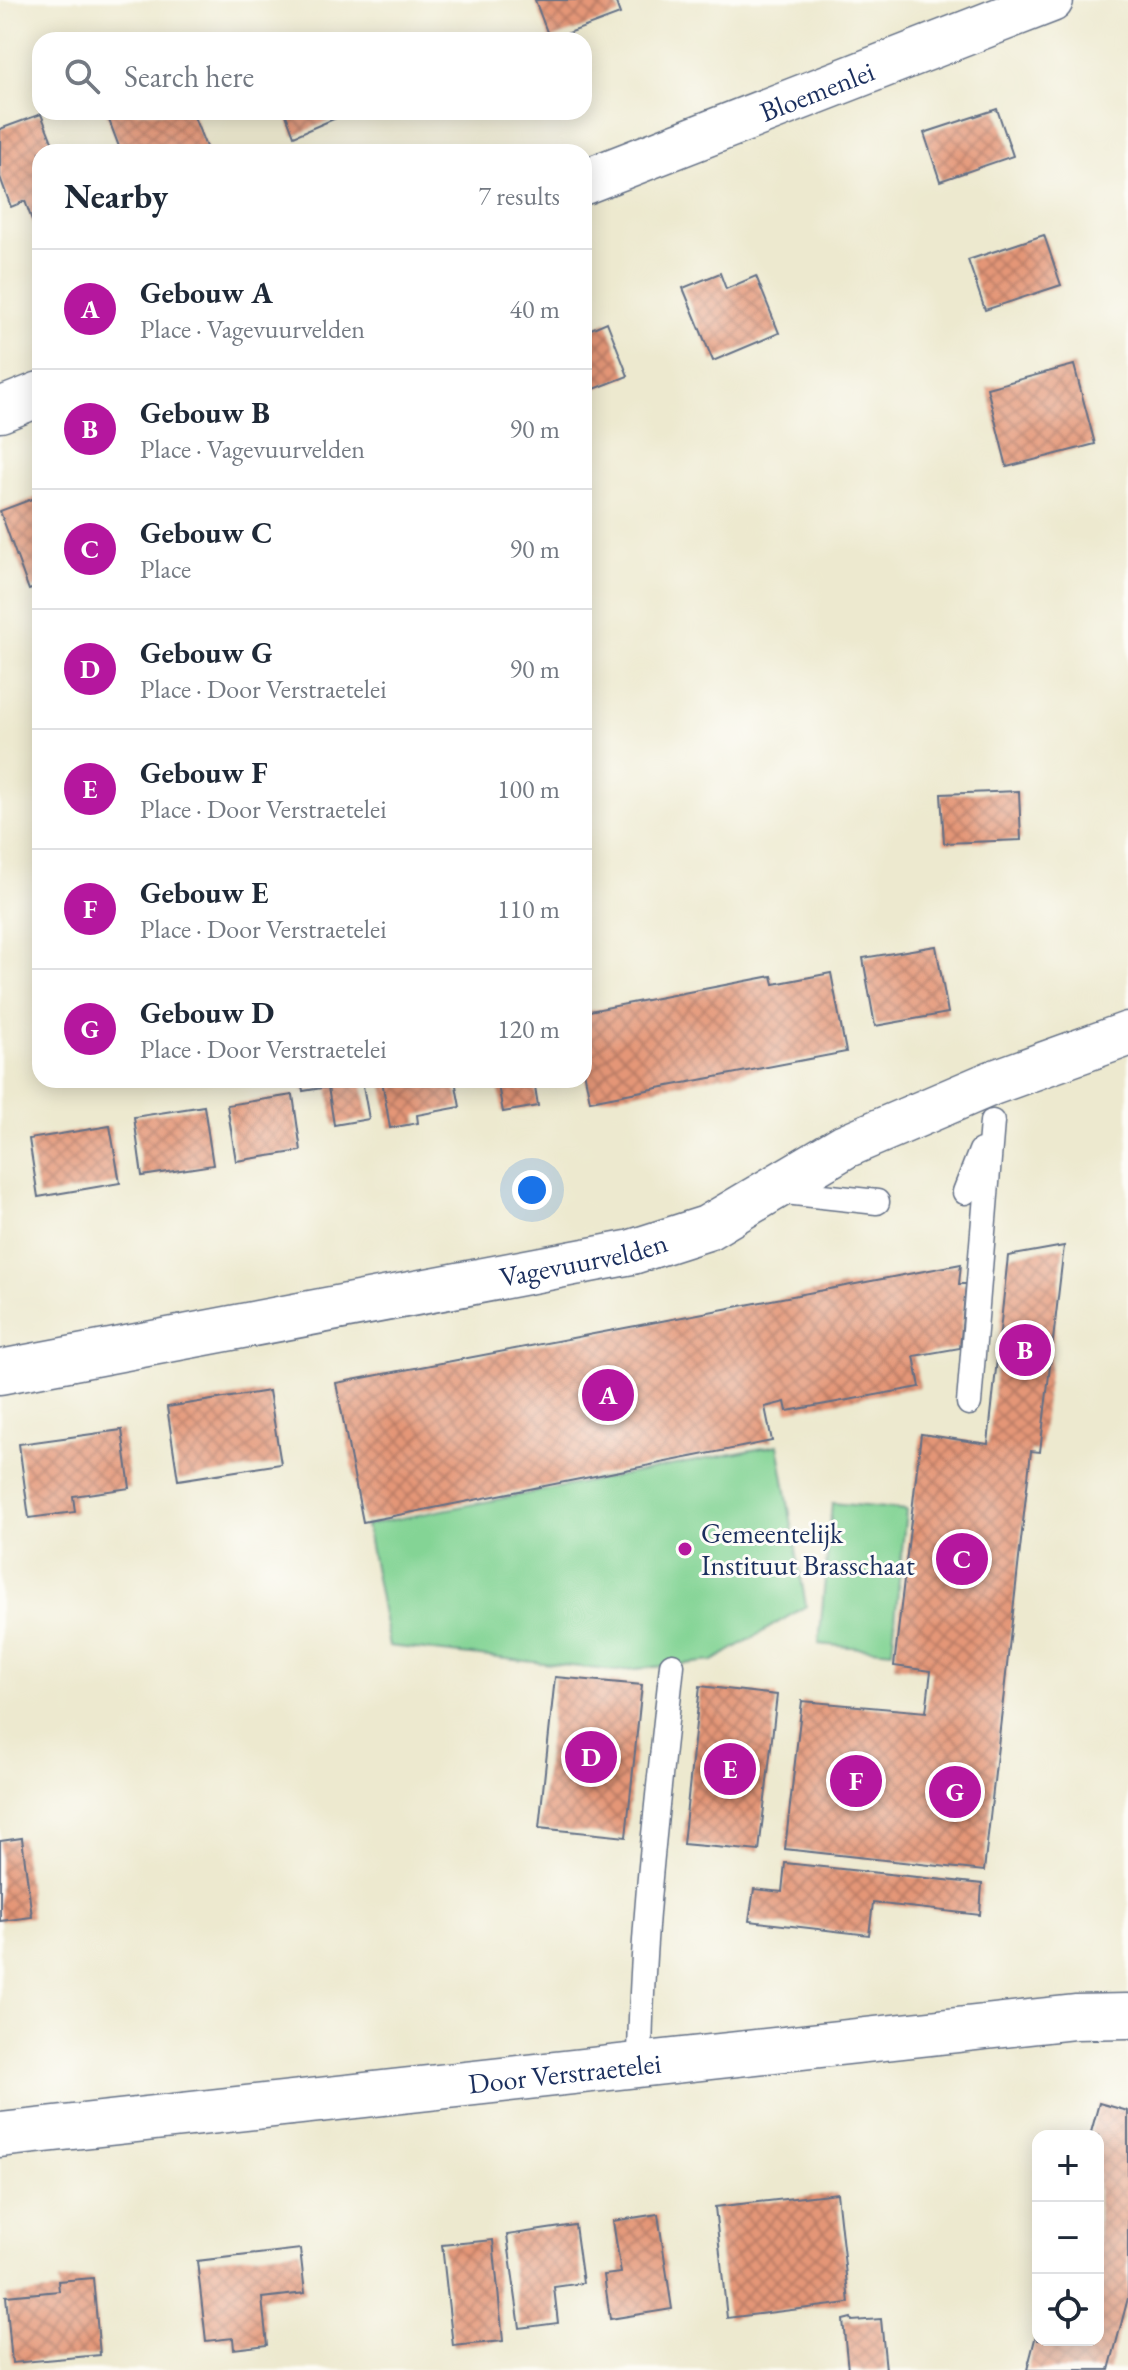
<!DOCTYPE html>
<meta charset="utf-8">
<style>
:root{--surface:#fff;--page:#f2f2f3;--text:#1f2937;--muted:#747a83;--line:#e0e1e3;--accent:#b5179e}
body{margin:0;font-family:"EB Garamond",serif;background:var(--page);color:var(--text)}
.controls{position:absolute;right:24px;bottom:24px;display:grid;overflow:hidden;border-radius:16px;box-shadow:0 4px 20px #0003}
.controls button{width:72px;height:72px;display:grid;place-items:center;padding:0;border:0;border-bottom:2px solid var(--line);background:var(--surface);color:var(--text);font:40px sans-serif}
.you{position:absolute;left:532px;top:1190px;width:28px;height:28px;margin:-20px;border:6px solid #fff;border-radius:50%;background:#1a73e8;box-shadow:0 0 0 12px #1a73e833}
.badge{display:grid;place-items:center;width:52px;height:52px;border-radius:50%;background:var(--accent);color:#fff;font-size:26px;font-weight:700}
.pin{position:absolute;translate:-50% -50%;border:4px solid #fff;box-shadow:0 2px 8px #0006}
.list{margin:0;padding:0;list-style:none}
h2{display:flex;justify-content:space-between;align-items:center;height:104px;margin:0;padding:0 32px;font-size:34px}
h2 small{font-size:26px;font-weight:400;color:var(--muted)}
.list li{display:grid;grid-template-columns:52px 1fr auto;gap:24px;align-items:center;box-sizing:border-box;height:120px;padding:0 32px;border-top:2px solid var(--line)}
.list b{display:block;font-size:30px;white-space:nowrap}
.list p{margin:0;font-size:26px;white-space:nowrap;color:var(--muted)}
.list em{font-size:26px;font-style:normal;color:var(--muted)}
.icon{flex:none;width:44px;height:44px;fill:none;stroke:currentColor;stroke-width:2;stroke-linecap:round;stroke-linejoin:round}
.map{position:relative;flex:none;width:1128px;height:2370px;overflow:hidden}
.search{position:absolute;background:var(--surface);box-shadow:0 4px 20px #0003;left:32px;top:32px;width:560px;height:88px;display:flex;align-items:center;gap:20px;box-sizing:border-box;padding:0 28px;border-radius:24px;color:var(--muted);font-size:30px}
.panel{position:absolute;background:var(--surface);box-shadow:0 4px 20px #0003;left:32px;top:144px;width:560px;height:944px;border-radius:24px}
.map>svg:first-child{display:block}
.pitch{fill:#84d495;stroke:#50827a;stroke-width:2}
.building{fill:url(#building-cross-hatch)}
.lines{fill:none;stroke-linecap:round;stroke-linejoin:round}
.service-casing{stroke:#647086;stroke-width:27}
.minor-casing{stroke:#647086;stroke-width:47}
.service{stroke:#fff;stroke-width:24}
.minor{stroke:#fff;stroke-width:44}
.poi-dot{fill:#b5179e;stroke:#fdfcf7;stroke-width:3}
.labels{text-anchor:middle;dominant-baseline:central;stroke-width:6;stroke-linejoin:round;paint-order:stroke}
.street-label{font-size:28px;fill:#1b2f5e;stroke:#fdfcf7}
.poi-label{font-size:28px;fill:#1b2f5e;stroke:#fdfcf7;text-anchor:start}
</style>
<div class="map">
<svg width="1128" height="2370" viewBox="0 0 1128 2370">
<defs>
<pattern id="building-cross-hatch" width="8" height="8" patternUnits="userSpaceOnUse" patternTransform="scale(2)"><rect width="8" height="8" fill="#e49677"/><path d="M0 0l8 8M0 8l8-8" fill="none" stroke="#b87b65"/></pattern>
</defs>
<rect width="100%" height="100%" fill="#fdfcf7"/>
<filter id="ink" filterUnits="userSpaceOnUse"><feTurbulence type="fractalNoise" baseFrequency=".0125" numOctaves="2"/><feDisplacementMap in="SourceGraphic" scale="16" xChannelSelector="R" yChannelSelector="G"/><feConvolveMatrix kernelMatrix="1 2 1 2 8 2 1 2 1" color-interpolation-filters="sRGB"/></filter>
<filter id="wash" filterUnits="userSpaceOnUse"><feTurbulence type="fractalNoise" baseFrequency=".006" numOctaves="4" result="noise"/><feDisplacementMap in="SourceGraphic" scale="32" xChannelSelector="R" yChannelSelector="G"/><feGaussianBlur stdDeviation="1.8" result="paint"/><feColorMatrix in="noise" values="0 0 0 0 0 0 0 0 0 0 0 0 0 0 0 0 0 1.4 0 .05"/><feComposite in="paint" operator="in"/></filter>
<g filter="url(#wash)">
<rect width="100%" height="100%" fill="#ede9cf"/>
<!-- pitch -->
<g class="pitch">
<polygon points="778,1445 806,1606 713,1661 616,1671 389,1646 366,1525"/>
<polygon points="832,1503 906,1510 892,1651 819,1644"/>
</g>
<g id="blocks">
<!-- building -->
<g class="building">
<polygon points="535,0 615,0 620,14 550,40"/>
<polygon points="997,109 1013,156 940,181 924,133"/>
<polygon points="106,112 192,112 208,152 121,152"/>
<polygon points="285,112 350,112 294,136"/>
<polygon points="41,114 56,152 40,152 40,230 36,231 25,201 11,207 0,177 0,129"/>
<polygon points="1044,235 1061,285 985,310 968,260"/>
<polygon points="720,273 726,289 756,276 779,333 713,361 683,288"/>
<polygon points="607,322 628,376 584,393 584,332"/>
<polygon points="1074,365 1095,444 1007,467 987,388"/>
<polygon points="40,496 40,586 29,590 0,511"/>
<polygon points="1019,791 1021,840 944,843 941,794"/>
<polygon points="936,946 948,1013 875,1026 863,958"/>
<polygon points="831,973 846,1052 590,1101 584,1071 584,1012 772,976 774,984"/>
<polygon points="301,1080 362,1080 369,1119 334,1125 328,1087 303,1091"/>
<polygon points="382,1080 455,1080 460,1107 417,1115 418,1123 390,1128"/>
<polygon points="497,1080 534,1080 538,1106 503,1112"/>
<polygon points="293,1095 301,1151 236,1161 227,1105"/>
<polygon points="204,1106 213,1165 142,1176 134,1117"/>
<polygon points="110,1126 120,1183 38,1197 29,1139"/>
<polygon points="1064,1246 1040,1452 1031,1451 984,1871 785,1849 802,1701 926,1712 931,1671 894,1666 921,1434 988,1444 1008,1256"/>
<polygon points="961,1264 959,1284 966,1284 960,1348 914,1356 920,1387 787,1411 785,1402 765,1407 772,1441 363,1522 336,1383"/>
<polygon points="269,1391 281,1464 178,1480 167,1407"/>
<polygon points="122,1430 130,1488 73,1496 75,1512 29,1518 19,1444"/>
<polygon points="555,1677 642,1685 626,1837 539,1828"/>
<polygon points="700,1686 777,1695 759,1851 683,1844"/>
<polygon points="22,1838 32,1917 0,1921 0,1841"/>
<polygon points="785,1863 982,1884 980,1915 873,1903 869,1935 749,1921 754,1889 782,1892"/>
<polygon points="1099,2103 1128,2111 1128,2298 1109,2370 1027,2370 1037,2331 1038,2340 1098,2340 1098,2136 1090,2136"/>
<polygon points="837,2193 849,2303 727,2318 715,2207"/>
<polygon points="658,2214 672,2309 610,2319 604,2275 621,2273 613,2221"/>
<polygon points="575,2225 583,2283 554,2287 558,2323 520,2328 507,2235"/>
<polygon points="493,2240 503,2341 453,2346 442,2245"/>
<polygon points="300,2249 305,2293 262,2298 267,2345 234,2349 233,2338 206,2341 197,2261"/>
<polygon points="93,2278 100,2355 12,2363 6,2296 59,2291 58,2281"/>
<polygon points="851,2318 852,2321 881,2319 886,2370 848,2370 843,2320"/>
</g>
</g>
</g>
<g filter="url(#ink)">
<use href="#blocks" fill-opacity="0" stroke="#647086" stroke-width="2"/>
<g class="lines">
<!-- service casing -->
<g class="service-casing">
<g id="service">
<polyline points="776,1191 877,1202"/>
<polyline points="965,1192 981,1151"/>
<polyline points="969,1403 992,1122"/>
<path d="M640,2065C641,1931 658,1798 672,1665"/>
</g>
</g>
<!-- minor casing -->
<g class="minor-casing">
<g id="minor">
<path id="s1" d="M584,182L1051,0"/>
<polyline points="0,410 40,394"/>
<path id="s2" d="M0,1372L632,1252L707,1228L845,1146L992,1083L1128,1034"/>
<path id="s3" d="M0,2135L1075,2017L1128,2016"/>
</g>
</g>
<!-- service -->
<use href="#service" class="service"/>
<!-- minor -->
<use href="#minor" class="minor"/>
</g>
</g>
<!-- markers -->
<circle class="poi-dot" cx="685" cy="1549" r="8"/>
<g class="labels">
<!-- street labels -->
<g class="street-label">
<text stroke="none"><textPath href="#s1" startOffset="250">Bloemenlei</textPath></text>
<text stroke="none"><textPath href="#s2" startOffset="594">Vagevuurvelden</textPath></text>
<text stroke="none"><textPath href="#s3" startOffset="568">Door Verstraetelei</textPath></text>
</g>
<!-- poi labels -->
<g class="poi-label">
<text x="701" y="1533">Gemeentelijk<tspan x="701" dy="32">Instituut Brasschaat</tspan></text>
</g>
</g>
</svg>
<div class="controls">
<button>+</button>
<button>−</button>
<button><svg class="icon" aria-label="locate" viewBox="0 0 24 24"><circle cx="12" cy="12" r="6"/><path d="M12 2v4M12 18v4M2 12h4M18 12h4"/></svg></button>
</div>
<div class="you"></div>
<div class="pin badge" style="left:608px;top:1395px">A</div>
<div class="pin badge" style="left:1025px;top:1350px">B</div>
<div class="pin badge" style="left:962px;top:1559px">C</div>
<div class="pin badge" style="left:591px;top:1757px">D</div>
<div class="pin badge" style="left:730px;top:1769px">E</div>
<div class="pin badge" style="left:856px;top:1781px">F</div>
<div class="pin badge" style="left:955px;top:1792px">G</div>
<div class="search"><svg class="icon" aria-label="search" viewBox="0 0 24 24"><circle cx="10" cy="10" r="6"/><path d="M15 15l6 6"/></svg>Search here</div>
<section class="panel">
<h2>Nearby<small>7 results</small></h2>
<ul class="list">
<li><span class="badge">A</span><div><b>Gebouw A</b><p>Place · Vagevuurvelden</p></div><em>40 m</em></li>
<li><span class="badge">B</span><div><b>Gebouw B</b><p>Place · Vagevuurvelden</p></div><em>90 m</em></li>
<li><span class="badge">C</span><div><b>Gebouw C</b><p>Place</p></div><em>90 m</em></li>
<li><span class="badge">D</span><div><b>Gebouw G</b><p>Place · Door Verstraetelei</p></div><em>90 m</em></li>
<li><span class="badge">E</span><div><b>Gebouw F</b><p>Place · Door Verstraetelei</p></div><em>100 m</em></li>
<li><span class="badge">F</span><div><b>Gebouw E</b><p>Place · Door Verstraetelei</p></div><em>110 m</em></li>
<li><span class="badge">G</span><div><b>Gebouw D</b><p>Place · Door Verstraetelei</p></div><em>120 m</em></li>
</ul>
</section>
</div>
